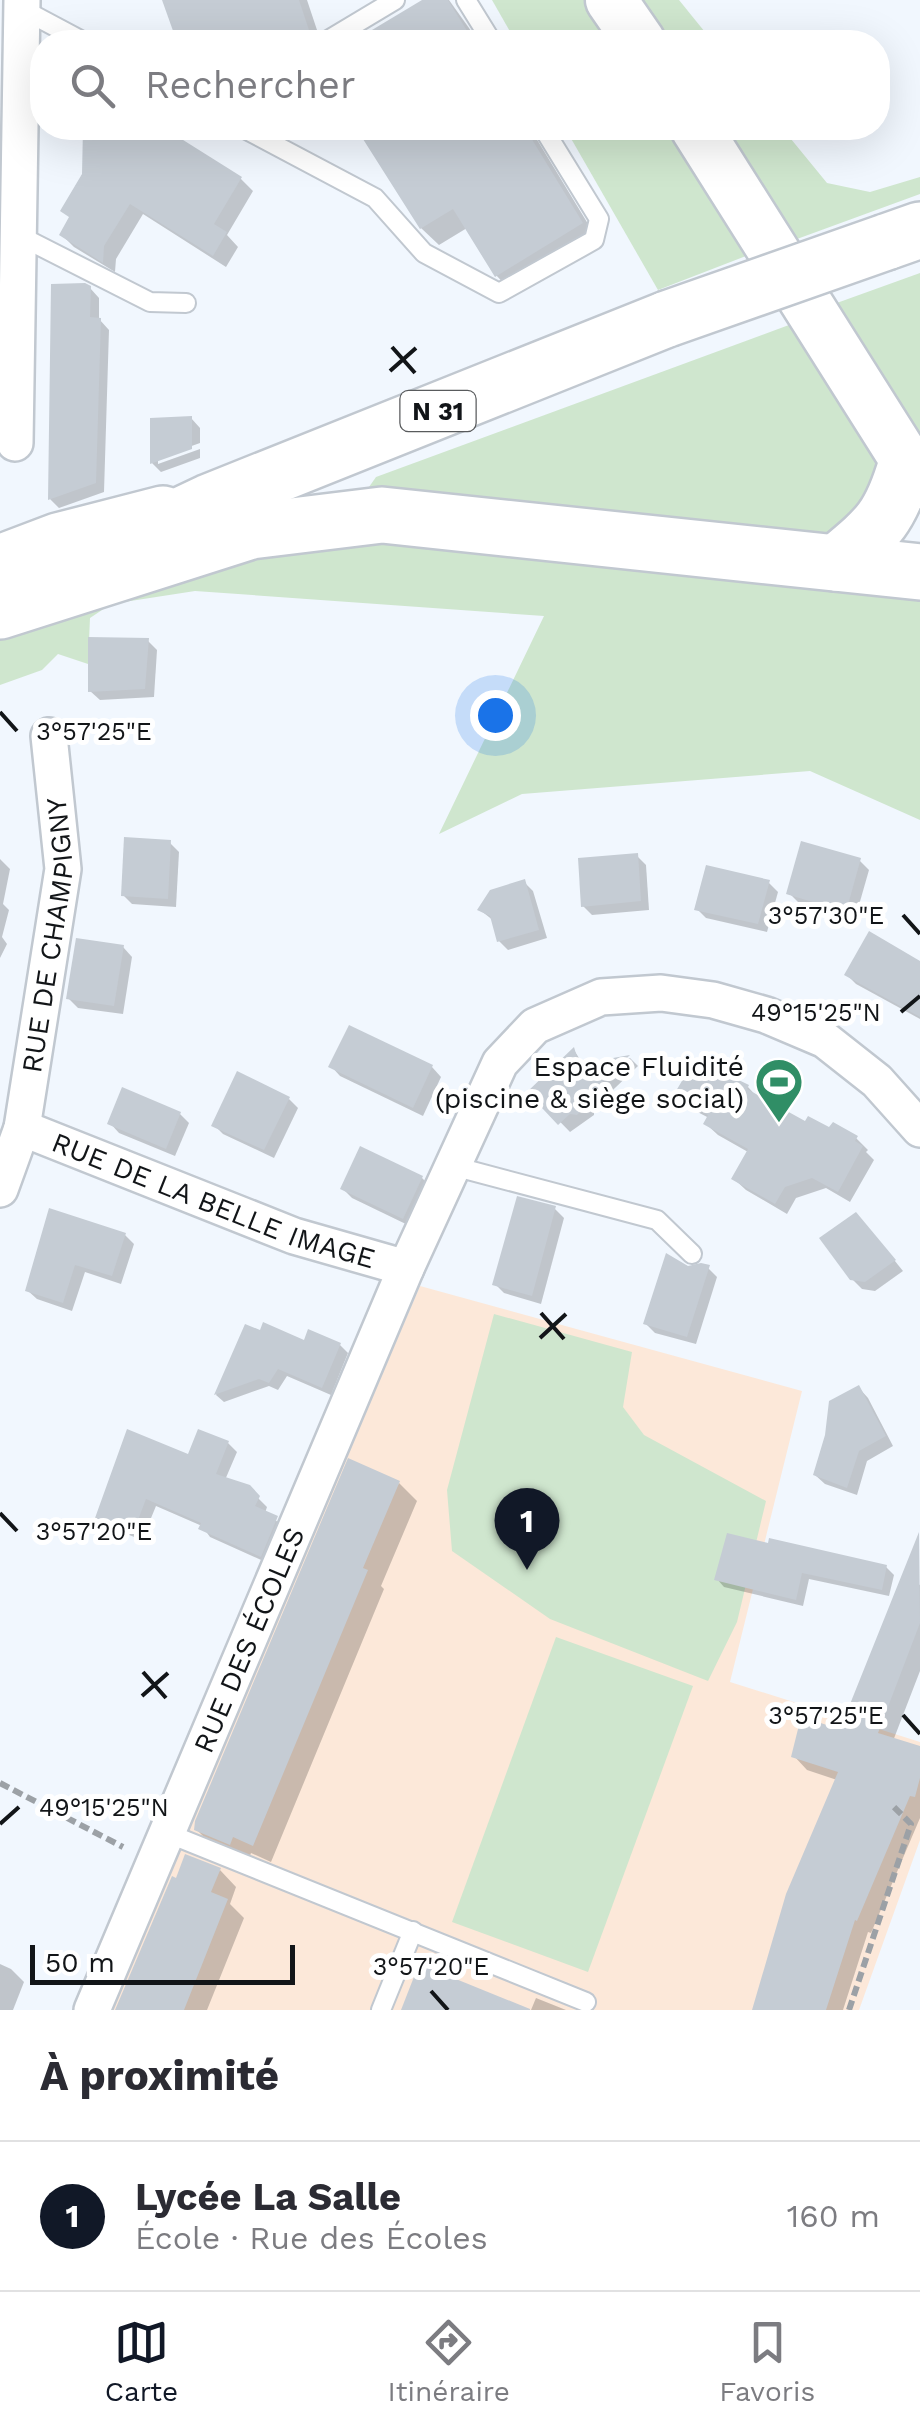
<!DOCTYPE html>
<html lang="fr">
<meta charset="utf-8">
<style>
:root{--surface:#fff;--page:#f7f7f7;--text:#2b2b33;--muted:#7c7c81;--line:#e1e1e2;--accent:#111827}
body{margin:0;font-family:"Work Sans",sans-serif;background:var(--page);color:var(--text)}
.scale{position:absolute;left:30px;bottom:25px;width:265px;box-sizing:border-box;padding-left:10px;border:5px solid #121518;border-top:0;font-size:28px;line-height:35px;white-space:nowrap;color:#121518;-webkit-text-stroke:8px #fff;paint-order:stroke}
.you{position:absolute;left:495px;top:715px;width:35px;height:35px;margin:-25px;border:8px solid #fff;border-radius:50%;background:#1a73e8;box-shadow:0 0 0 15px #1a73e833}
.badge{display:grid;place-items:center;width:65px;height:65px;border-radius:50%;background:var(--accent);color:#fff;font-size:32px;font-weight:700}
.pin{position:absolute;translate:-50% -82px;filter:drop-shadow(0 2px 5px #0008)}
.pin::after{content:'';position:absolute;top:52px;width:35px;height:30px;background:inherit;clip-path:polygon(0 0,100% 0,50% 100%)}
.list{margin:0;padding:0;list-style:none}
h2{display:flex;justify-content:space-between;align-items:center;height:130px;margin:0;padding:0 40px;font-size:42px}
h2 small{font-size:32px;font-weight:400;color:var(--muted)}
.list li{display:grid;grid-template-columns:65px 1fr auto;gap:30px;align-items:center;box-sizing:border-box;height:150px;padding:0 40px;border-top:2px solid var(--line)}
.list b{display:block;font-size:38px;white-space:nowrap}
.list p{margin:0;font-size:32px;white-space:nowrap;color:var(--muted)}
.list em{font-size:32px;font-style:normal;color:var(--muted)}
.icon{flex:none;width:55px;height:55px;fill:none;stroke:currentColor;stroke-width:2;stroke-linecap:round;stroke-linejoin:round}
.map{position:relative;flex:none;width:920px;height:2010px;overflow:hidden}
.search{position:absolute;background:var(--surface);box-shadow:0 10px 40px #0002;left:30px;right:30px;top:30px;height:110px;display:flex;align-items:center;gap:25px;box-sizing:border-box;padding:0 35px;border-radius:40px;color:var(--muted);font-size:38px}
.sheet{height:280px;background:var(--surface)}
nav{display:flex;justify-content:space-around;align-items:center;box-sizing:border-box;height:140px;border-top:2px solid var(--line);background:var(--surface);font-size:28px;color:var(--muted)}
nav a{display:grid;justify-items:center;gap:5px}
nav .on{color:var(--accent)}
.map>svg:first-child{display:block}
.education{fill:#fce8d9}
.green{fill:#cfe6ce}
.shadow{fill:#0003}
.building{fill:#c5ccd4}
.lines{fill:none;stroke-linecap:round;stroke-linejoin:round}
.lane-casing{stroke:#c1c8d0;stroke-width:22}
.street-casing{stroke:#c1c8d0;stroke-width:40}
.secondary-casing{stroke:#c1c8d0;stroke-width:55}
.primary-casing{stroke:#c1c8d0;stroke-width:60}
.path{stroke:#9ca1a6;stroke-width:6;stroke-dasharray:10 5;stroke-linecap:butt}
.lane{stroke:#fff;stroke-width:18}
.street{stroke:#fff;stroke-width:35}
.secondary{stroke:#fff;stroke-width:50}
.primary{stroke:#fff;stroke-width:55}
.primary-bridge-casing{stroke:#c1c8d0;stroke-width:60;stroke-linecap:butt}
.primary-bridge{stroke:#fff;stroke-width:55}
.ticks{fill:none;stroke:#121518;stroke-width:4}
.labels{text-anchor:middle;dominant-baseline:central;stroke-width:10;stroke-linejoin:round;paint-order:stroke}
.shield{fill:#fff;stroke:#595b5d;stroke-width:2.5}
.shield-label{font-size:25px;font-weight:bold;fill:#121518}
.street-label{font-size:28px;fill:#121518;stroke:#fff}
.poi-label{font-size:28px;fill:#121518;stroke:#fff;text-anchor:end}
.ticks-label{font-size:25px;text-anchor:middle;fill:#121518;stroke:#fff;stroke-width:10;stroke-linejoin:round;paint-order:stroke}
</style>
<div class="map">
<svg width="920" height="2010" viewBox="0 0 920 2010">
<rect width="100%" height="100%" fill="#f1f7fe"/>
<!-- education -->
<polygon class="education" points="420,1286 802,1391 730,1682 920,1742 920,1840 859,2010 112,2010 190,1819"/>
<!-- green -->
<g class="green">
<polygon points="492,0 585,0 612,42 516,42"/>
<polygon points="638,0 679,0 713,42 666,42"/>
<polygon points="565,128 666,128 746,256 658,290"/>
<polygon points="723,128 782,128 827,183 870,192 920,177 920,194 797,239"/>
<polygon points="920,273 920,445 834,304"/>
<polygon points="797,322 875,458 880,496 835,540 410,503 369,487 376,477"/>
<polygon points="417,537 920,595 920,820 810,771 522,794 439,834 544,616 195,591 111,604 90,618 88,664 58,654 42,670 0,685 0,631 258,552"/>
<polygon points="494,1314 632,1352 623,1407 644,1435 766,1501 737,1622 708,1681 550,1619 452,1551 447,1490"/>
<polygon points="556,1637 693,1686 588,1972 452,1922"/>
</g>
<!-- shadow -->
<g class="shadow">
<polygon points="165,0 307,0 321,42 179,42"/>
<polygon points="427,0 449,0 479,42 357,42"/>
<polygon points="86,128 160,128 241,179 253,191 227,235 238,247 226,267 143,214 116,259 115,272 74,247 62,235 71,219 85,175"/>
<polygon points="359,128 530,128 599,242 512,292 495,274 467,228 439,245 421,228"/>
<polygon points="54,286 90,288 99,298 99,319 109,330 104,492 59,508 50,499"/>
<polygon points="191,418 200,428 200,443 158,458 158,464 200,449 200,458 161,472 152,463"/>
<polygon points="148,641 157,650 154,697 100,700 90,691"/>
<polygon points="170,843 179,852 176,907 132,904 123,895"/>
<polygon points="637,856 646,865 649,910 592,915 583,906"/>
<polygon points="0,859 10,869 3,904 9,910 2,937 7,944 0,958"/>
<polygon points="860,861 869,870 855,919 798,902 789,893"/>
<polygon points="524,882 533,891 547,938 508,950 499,941 494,921 480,910"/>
<polygon points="769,883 778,892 767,932 706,918 697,909"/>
<polygon points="123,947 132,957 123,1014 78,1008 68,998"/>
<polygon points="920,964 920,1019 856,984 847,975"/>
<polygon points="350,1029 432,1067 441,1077 423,1116 340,1076 331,1066"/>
<polygon points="574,1050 584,1066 630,1058 638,1066 594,1108 594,1115 570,1132 531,1092"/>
<polygon points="748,1087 760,1100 806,1124 856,1138 868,1150 866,1152 874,1160 850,1202 826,1188 796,1198 787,1214 746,1190 734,1179 748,1152 718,1135 706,1124 709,1118 688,1107 676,1095"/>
<polygon points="289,1099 298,1108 274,1158 223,1134 214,1125"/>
<polygon points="180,1114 189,1123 175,1156 119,1133 110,1123"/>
<polygon points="422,1178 431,1187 412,1227 352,1198 343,1189"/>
<polygon points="554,1208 564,1218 541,1304 504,1293 495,1284"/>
<polygon points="865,1224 903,1271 875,1291 862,1289 852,1279"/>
<polygon points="125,1235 134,1244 121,1284 85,1272 72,1311 37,1299 27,1290"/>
<polygon points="688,1268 708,1268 717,1277 696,1344 655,1333 646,1324"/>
<polygon points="247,1328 305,1343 340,1345 348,1353 331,1395 287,1376 278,1390 269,1386 224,1402 216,1395"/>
<polygon points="859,1388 868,1398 893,1446 867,1461 857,1495 825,1484 815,1475"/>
<polygon points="228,1443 237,1452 225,1480 248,1488 267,1507 265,1513 285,1527 270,1564 210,1537 202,1526 156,1506 142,1540 106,1526 98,1517 189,1458"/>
<polygon points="399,1483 417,1501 381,1586 384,1589 271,1862 251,1853 248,1861 214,1847 197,1830"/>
<polygon points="729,1536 886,1567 894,1575 889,1596 809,1579 803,1606 724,1587 717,1579"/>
<polygon points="903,1578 920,1585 920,1671 893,1741 920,1749 920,1818 871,1933 868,1932 843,2010 754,2010 837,1780 807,1770 794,1756 841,1732"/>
<polygon points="220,1870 236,1887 230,1904 244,1918 207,2010 117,2010"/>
<polygon points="0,1964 11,1969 24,1982 13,2010 0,2010"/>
<polygon points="536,1998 566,2010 531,2010"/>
</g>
<!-- building -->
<g class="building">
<polygon points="162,0 299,0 313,42 177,42"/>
<polygon points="422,0 448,0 474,42 352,42"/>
<polygon points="83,128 164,128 242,177 214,224 227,232 213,256 130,204 104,246 103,263 59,235 69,217 60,211 82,174"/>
<polygon points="356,128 525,128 583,223 495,277 453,209 420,229"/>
<polygon points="85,283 91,286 90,317 101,318 96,483 48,500 51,284"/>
<polygon points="192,416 192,449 150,464 150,418"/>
<polygon points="88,637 149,638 145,689 88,692"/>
<polygon points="124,837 171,840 168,899 121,896"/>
<polygon points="801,841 861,858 846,912 786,894"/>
<polygon points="638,853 641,901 581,907 578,858"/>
<polygon points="706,865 770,880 758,924 694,910"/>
<polygon points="525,879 539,930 497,942 490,916 477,910 490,890"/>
<polygon points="869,931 920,961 920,1017 844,975"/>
<polygon points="76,938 124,945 114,1006 66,999"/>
<polygon points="349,1025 433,1065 413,1108 328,1067"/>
<polygon points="574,1047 579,1064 630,1055 586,1098 586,1106 577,1115 570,1114 558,1125 527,1092"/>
<polygon points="695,1059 749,1085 747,1089 805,1121 808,1116 829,1127 833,1122 858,1136 855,1141 863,1146 838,1192 812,1178 785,1187 775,1204 731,1179 748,1149 703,1124 708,1115 673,1096"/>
<polygon points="237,1071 290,1097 264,1150 211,1126"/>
<polygon points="122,1087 181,1112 166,1149 107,1124"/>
<polygon points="360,1146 423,1176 403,1219 340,1189"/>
<polygon points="517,1196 556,1206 532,1296 492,1285"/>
<polygon points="49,1208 126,1233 112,1276 75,1265 63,1303 25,1291"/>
<polygon points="856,1212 896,1260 865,1282 850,1280 819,1238"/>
<polygon points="666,1253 688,1266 701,1263 710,1265 687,1337 643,1324"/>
<polygon points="263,1322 304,1340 308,1329 341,1343 322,1388 278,1369 269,1383 259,1379 214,1395 245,1324 260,1330"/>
<polygon points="859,1385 886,1436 859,1451 847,1488 813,1475 825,1435 829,1401"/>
<polygon points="127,1429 188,1454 198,1429 229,1441 216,1474 250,1485 260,1496 255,1506 278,1516 261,1557 198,1529 201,1523 146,1499 133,1533 95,1518"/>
<polygon points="348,1458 400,1481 363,1568 368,1570 253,1846 233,1837 230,1845 194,1830 195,1821"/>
<polygon points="919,1532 920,1623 878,1733 920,1746 920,1778 915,1797 910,1796 857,1921 855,1920 826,2010 752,2010 786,1894 838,1772 791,1757 801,1717 840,1729"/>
<polygon points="727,1533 768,1543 769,1538 887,1565 882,1590 802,1573 796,1600 714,1580"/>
<polygon points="185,1854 221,1868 211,1892 228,1899 184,2010 115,2010 172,1876 176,1878"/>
<polygon points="419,1964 530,2009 530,2010 401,2010"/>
</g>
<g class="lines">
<!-- lane casing -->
<g class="lane-casing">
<g id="lane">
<polyline points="466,0 492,42"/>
<polyline points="22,9 84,42"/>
<polyline points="325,42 395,0"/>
<polyline points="243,128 375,198 424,253 499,293 594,240 599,219 543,128"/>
<polyline points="18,235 150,302 186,303"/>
<polyline points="453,1166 657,1220 692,1254"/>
<polyline points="167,1833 586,2002"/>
<polyline points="381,2010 413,1931"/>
</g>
</g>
<!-- street casing -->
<g class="street-casing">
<g id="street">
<polyline points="15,443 22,0"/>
<path id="s1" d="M22,1128L294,1236L406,1268"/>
<path id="s2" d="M0,1189L22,1128L63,869L49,736"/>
<path id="s3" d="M92,2010L406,1268L500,1063L535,1026L601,997L661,993L713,1000L766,1015L825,1040L877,1081L920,1129"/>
</g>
</g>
<!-- secondary casing -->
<g class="secondary-casing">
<g id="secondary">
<polyline points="611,0 640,42"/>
<polyline points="696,128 920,483"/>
</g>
</g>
<!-- primary casing -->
<g class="primary-casing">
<g id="primary">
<polyline points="886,242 920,230"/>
<polyline points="131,539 209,502 667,319"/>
<polyline points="0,563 58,541 163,514"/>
<path d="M836,563C878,528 890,519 906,465"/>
<polyline points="0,611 251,531 382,515 920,572"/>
</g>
</g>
<!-- path -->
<g class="path">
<polyline points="0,1783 123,1847"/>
<polyline points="849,2010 911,1824 891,1804"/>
</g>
<!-- lane -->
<use href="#lane" class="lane"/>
<!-- street -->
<use href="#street" class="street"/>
<!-- secondary -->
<use href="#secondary" class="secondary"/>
<!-- primary -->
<use href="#primary" class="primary"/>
<!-- primary-bridge casing -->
<g class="primary-bridge-casing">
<polyline id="primary-bridge" points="667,319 886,242"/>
</g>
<!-- primary-bridge -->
<use href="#primary-bridge" class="primary-bridge"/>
</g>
<!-- ticks -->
<path class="ticks" d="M392,347L415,373M390,371L416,348M0,712L17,731M903,915L920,934M901,1012L920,996M541,1313L564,1339M540,1338L566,1314M0,1513L17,1531M143,1672L166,1698M142,1696L168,1673M903,1715L920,1734M0,1824L19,1807M431,1991L448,2010"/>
<!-- icons -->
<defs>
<g id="stadium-pin" transform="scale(2.5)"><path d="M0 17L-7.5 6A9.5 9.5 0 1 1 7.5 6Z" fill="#308e66" stroke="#fff"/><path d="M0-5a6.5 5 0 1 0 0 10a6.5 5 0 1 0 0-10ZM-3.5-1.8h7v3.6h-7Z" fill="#fff"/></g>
</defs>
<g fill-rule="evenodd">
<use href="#stadium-pin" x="779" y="1082"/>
</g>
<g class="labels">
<!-- shield labels -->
<rect class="shield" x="400.5" y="391" width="75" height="40" rx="8"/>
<g class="shield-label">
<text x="438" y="411">N 31</text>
</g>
<!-- street labels -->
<g class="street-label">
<text stroke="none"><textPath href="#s2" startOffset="260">RUE DE CHAMPIGNY</textPath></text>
<text stroke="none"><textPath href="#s1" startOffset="205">RUE DE LA BELLE IMAGE</textPath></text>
<text stroke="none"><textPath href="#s3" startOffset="402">RUE DES ÉCOLES</textPath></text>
</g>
<!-- poi labels -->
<g class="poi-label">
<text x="744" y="1066">Espace Fluidité<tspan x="744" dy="32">(piscine &amp; siège social)</tspan></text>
</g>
</g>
<g class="ticks-label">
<text x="94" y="740">3°57'25"E</text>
<text x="826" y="924">3°57'30"E</text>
<text x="816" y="1021">49°15'25"N</text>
<text x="94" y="1540">3°57'20"E</text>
<text x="826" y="1724">3°57'25"E</text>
<text x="104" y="1816">49°15'25"N</text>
<text x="431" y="1975">3°57'20"E</text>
</g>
</svg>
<div class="scale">50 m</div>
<div class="you"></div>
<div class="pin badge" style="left:527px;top:1570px">1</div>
<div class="search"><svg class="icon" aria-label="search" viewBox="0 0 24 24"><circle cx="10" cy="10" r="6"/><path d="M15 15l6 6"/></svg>Rechercher</div>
</div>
<section class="sheet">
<h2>À proximité<small></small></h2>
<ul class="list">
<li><span class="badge">1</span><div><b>Lycée La Salle</b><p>École · Rue des Écoles</p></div><em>160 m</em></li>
</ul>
</section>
<nav>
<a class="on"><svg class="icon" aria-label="map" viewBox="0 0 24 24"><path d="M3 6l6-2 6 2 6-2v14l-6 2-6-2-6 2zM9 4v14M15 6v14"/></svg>Carte</a>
<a><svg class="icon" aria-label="directions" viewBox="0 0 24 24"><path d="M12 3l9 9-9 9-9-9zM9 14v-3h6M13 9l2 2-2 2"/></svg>Itinéraire</a>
<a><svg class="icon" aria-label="saved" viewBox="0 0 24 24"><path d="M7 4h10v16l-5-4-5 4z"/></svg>Favoris</a>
</nav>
